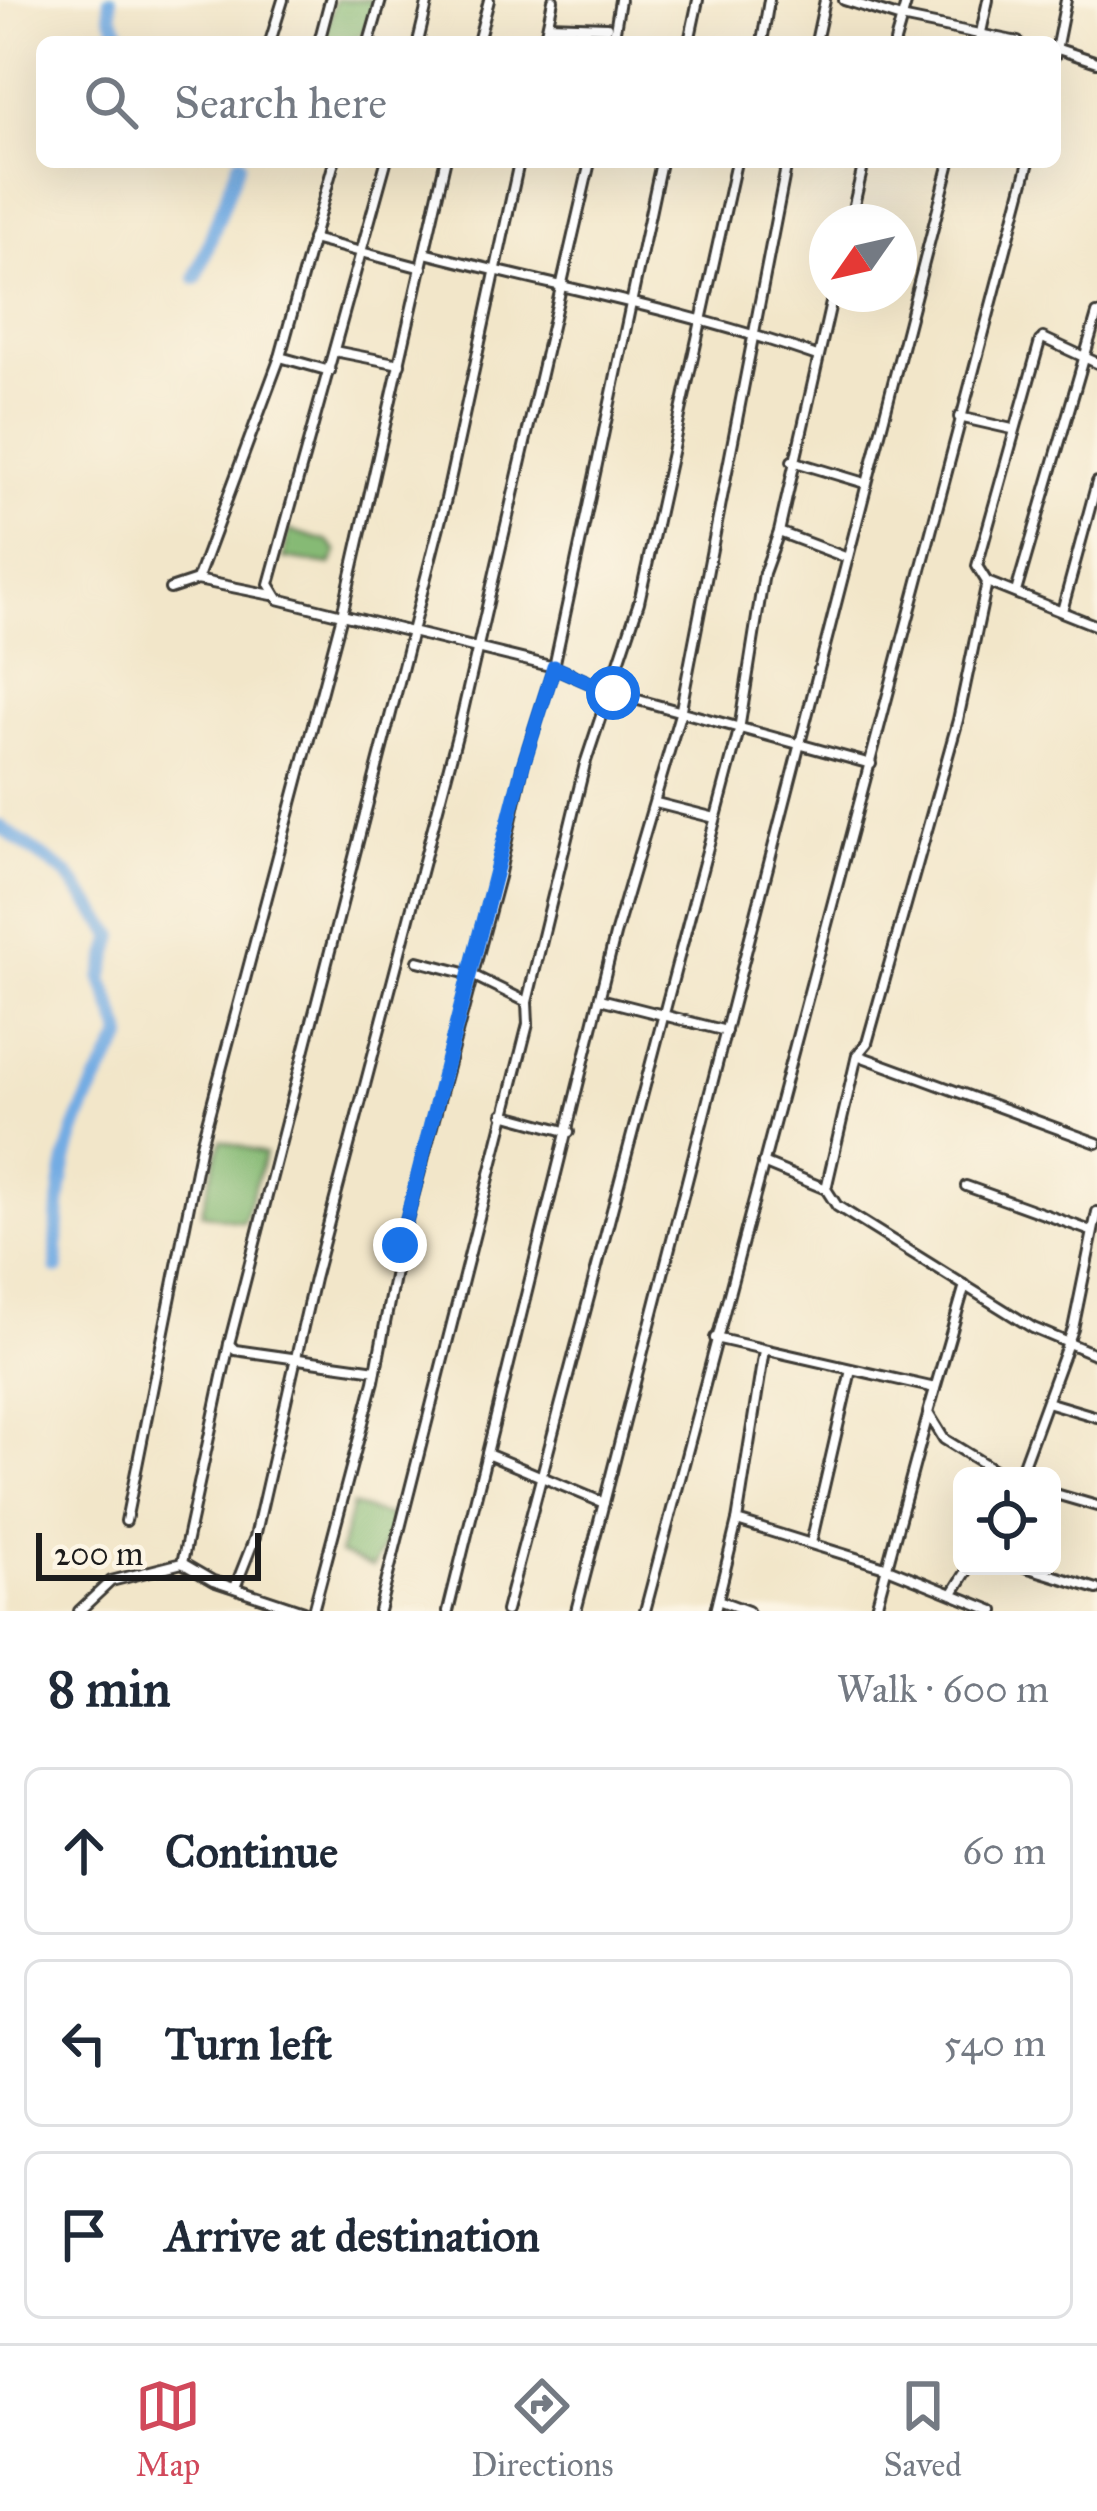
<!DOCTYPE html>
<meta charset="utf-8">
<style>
:root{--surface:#fff;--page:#f2f2f3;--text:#1f2937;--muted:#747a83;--line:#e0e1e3;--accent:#d1495b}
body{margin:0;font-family:"IM FELL Great Primer",serif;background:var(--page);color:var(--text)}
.controls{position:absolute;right:36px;bottom:36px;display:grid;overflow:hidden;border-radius:18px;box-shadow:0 12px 48px #0002}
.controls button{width:108px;height:108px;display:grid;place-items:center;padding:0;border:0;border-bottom:3px solid var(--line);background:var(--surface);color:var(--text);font:60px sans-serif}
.compass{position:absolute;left:809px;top:204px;width:108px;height:108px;border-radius:50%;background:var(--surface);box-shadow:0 12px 48px #0002;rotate:236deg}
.scale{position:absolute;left:36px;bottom:30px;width:225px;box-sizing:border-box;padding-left:12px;border:6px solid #1c1c1c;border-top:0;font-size:33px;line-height:42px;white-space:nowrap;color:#1c1c1c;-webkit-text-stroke:9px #fcf5e5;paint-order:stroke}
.stop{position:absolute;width:36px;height:36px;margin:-27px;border:9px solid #1a73e8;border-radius:50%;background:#fff}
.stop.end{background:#1a73e8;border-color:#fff;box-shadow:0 3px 12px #0008}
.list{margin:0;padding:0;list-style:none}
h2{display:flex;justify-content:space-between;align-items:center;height:156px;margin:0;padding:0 48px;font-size:51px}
h2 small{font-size:39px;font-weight:400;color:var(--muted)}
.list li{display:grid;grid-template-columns:78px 1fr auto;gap:36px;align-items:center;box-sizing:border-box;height:168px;margin:0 24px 24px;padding:0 24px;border:3px solid var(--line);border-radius:18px}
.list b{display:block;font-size:45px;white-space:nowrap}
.list em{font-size:39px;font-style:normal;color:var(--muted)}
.icon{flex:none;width:66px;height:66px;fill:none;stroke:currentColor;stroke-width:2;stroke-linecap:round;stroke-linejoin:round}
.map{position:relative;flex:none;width:1097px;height:1611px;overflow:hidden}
.search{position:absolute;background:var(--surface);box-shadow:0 12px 48px #0002;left:36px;right:36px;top:36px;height:132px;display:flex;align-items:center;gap:30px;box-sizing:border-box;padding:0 42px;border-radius:18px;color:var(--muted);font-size:45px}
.sheet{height:732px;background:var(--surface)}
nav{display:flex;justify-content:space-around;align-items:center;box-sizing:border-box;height:168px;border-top:3px solid var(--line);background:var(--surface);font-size:33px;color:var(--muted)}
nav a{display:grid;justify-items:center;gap:6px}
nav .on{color:var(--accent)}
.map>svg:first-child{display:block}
.forest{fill:#86ba75;stroke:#516b48;stroke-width:3}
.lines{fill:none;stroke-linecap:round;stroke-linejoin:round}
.river{stroke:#73ace3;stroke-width:14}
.street-casing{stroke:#3c3a36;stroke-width:14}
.street{stroke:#fff;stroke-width:8}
.route{stroke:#1a73e8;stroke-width:15}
</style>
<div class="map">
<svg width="1097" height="1611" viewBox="0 0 1097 1611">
<rect width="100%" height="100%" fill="#fcf5e5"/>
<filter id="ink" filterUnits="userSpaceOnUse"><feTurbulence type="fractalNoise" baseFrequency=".00833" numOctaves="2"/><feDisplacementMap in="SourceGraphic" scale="24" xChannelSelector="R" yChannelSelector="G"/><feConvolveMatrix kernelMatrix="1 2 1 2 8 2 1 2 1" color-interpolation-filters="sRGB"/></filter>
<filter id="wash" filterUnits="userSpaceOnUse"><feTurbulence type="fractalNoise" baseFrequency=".004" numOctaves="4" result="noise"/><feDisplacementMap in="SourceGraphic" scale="48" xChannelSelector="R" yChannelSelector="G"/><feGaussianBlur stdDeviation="2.7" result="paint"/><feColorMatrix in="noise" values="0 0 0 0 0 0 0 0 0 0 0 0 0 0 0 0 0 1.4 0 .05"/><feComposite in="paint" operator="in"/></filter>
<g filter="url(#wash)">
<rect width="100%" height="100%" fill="#f2e6c9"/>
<!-- forest -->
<g class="forest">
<path d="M335,0H379C369,36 361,42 323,42Z"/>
<polygon points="289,530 329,542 337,552 331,565 284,558"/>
<polygon points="221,1140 265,1154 243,1222 201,1213"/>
<polygon points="352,1505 397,1519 373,1567 339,1554"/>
</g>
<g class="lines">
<!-- river -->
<g class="river">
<polyline points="110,0 111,16 125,42"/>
<polyline points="196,278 239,162"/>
<path d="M0,827L67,874L114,936L102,978L123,1037C70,1122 56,1167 57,1268"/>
</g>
</g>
</g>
<g filter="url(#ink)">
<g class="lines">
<!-- street casing -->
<g class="street-casing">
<g id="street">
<polyline points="844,0 901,18 1018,42"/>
<polyline points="548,25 607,27"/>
<polyline points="270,42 283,0"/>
<polyline points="319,42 330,0"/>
<polyline points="369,42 381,0"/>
<polyline points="418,42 428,0"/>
<polyline points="478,42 489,0"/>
<polyline points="544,42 553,0"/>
<polyline points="613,42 620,0"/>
<polyline points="689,42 698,0"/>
<polyline points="762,42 769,0"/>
<polyline points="816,42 825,0"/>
<polyline points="895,42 907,0"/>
<polyline points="979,42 988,0"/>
<polyline points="1055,48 1097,62"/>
<polyline points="1055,55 1066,0"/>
<polyline points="445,162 342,615 554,667 613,693 871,764"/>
<polyline points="850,222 864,162"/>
<polyline points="312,239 422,268"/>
<path d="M425,253C556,287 689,311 817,356"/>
<polyline points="1043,338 1097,363"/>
<polyline points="1040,341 977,566 987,582 958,720 867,1043 857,1055 826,1189 837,1206 1033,1328 1097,1355"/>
<polyline points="334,351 400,364"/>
<polyline points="330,371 280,357 334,162"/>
<polyline points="959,417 1012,429"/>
<polyline points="792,461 865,483"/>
<polyline points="779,532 845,557"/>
<polyline points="197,580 280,357"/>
<polyline points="987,582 1097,626"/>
<polyline points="170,589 197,580 272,595"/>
<polyline points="1016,592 1097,314"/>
<polyline points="1062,611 1097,482"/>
<polyline points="656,803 715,818"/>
<polyline points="418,961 472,975 527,1002"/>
<polyline points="600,999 726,1031"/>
<polyline points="857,1055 1097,1143"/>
<polyline points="503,1114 569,1132"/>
<polyline points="763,1163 826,1189"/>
<polyline points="966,1186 1091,1231"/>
<polyline points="965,1285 928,1413 944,1439 1004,1476"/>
<polyline points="715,1338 935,1388"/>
<polyline points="229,1344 235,1350 376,1370"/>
<polyline points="764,1350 737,1521 885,1567 994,1611"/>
<polyline points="1050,1403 1097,1417"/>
<polyline points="487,1454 604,1503"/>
<polyline points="1019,1476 1073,1329 1097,1212"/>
<polyline points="1052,1493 1097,1506"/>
<polyline points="126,1521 201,1145 342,615 278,599 269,584 386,162"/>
<polyline points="811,1543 851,1370"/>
<polyline points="182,1563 213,1581 303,1611"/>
<polyline points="1022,1566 1097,1589"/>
<polyline points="236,1585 255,1537 314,1279 459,728 590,162"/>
<polyline points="953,1593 970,1566"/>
<polyline points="718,1600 748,1611"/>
<polyline points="79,1611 111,1581 182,1563 229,1344 446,499 519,162"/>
<polyline points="313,1611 374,1381 400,1245 499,877 523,765 554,667 661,162"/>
<polyline points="379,1611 528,1024 527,1002 585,764 639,602 736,162"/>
<polyline points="448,1611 615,935 680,714 787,162"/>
<polyline points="506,1611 739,730 764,573 779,532 833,294"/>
<polyline points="576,1611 950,162"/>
<polyline points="645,1611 1029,162"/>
<polyline points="715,1611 737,1521"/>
<polyline points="875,1611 928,1415"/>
</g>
</g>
<!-- street -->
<use href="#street" class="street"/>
</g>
</g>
<g class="lines" filter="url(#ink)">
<!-- route -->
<polyline class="route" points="400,1245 523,765 554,667 613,693"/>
</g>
</svg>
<div class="controls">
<button><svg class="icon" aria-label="locate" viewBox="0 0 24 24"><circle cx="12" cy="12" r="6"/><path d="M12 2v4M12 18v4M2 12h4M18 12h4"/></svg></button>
</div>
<svg class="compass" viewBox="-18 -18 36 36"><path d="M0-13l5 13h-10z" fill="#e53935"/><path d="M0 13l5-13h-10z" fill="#747a83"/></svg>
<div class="scale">200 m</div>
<div class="stop" style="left:613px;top:693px"></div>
<div class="stop end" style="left:400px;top:1245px"></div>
<div class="search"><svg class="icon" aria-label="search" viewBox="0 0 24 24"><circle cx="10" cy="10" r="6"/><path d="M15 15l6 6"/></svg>Search here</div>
</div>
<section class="sheet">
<h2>8 min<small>Walk · 600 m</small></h2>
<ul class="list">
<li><svg class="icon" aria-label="ahead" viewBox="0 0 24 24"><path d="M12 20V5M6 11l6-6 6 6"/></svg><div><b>Continue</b></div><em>60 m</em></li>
<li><svg class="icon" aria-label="left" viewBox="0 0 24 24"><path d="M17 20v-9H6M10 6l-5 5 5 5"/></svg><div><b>Turn left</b></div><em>540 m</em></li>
<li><svg class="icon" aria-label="arrive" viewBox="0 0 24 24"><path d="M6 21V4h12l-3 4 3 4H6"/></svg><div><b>Arrive at destination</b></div></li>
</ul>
</section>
<nav>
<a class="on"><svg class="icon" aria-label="map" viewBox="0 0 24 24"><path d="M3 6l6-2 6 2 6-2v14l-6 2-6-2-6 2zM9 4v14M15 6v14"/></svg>Map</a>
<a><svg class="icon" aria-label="directions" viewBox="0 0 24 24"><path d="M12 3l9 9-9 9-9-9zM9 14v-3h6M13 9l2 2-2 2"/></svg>Directions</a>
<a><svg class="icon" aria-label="saved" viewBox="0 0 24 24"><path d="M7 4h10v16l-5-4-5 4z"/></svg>Saved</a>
</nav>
